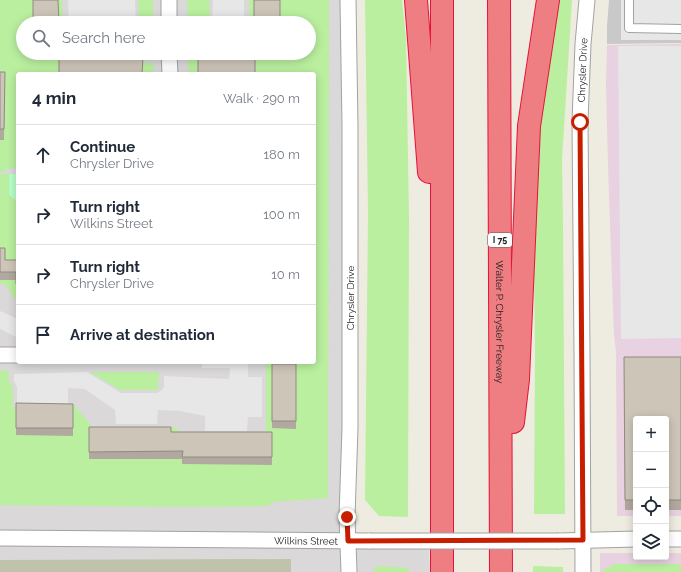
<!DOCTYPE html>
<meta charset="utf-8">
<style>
:root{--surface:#fff;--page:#f2f2f3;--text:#1f2937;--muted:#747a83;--line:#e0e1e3}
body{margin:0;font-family:Raleway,sans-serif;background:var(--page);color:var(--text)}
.controls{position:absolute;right:12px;bottom:12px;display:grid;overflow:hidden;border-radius:4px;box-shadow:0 2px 10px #0003}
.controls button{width:36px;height:36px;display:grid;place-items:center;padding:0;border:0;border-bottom:1px solid var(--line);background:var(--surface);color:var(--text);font:20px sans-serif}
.stop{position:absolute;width:12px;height:12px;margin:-9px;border:3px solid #c71e00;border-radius:50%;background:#fff}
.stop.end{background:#c71e00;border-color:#fff;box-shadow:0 1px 4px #0008}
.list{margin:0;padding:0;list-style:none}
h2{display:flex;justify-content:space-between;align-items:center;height:52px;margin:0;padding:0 16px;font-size:17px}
h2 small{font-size:13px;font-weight:400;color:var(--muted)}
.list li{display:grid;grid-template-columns:26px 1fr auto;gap:12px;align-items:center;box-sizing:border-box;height:60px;padding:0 16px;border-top:1px solid var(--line)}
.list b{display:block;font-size:15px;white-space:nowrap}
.list p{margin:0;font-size:13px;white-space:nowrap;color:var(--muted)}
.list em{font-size:13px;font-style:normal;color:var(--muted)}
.icon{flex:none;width:22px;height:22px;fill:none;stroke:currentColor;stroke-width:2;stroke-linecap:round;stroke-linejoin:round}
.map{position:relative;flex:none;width:681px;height:572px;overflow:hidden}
.search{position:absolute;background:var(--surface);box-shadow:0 2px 10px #0003;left:16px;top:16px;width:300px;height:44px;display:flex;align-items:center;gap:10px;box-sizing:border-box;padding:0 14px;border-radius:22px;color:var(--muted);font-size:15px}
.panel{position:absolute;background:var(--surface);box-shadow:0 2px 10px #0003;left:16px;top:72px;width:300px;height:292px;border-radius:4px}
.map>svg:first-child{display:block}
.residential{fill:#dad8d8;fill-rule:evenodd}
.industrial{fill:#e8d1e0}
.religious{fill:#c9c9c9}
.construction{fill:#c0c3ab}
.grass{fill:#baef9f}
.park{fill:#b6ffc7}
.parking{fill:#e7e7e7}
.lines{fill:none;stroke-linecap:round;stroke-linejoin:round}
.service-casing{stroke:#a2a2a2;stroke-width:10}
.minor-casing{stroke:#a2a2a2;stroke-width:17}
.motorway-casing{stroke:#e6123b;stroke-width:24}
.service{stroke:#fff;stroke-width:8}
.minor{stroke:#fff;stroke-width:15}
.motorway{stroke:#ef7e82;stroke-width:22}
.minor-bridge-casing{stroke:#a2a2a2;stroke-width:17;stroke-linecap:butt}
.minor-bridge{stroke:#fff;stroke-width:15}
.wall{fill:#b1a99f}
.building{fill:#cec5b9;stroke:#908a82}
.route{stroke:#c71e00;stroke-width:5}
.labels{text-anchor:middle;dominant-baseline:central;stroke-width:3;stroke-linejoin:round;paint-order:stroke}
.shield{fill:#fff;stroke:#5f5f5f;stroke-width:1}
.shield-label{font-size:9px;font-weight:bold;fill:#1b1b1b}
.street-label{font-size:10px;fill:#1b1b1b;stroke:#fff}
</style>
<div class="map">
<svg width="681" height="572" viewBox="0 0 681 572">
<rect width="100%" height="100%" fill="#eeece0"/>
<!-- residential -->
<g class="residential">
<path d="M0,0H341L344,533L0,530ZM23,23H309V53H23ZM18,74H314V362H18Z"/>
<polygon points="0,543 429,547 430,572 0,572"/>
</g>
<!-- industrial -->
<g class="industrial">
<polygon points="681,44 681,516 666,516 666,419 636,419 636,516 617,516 616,352 614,335 608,166 606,84 607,45"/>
<polygon points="600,553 636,553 636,557 666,557 666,553 681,553 681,572 600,572"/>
</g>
<!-- religious -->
<polygon class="religious" points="609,0 681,0 681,43 607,44 607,26"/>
<!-- construction -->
<polygon class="construction" points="291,559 291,572 0,572 0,560"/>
<!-- grass -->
<g class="grass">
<polygon points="0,0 62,0 63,23 23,23 23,53 63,53 64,61 153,63 153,74 18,74 18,168 5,169 5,172 0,172"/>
<polygon points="138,0 153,0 153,23 139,23"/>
<polygon points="187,0 209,0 210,18 205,21 196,21 196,23 188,23"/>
<polygon points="249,0 329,0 328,498 274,502 268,506 173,507 0,505 0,371 8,370 9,381 13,388 13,408 74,405 91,425 93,427 173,427 183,433 264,433 266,430 266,362 314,362 314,74 188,74 188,57 250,58 250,53 309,53 309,23 250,23"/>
<polygon points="365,0 402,0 406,39 409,217 408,517 379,516 365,500 368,213"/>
<polygon points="554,0 572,0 562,160 563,226 565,514 534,514 535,354 533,182"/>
<polygon points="0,174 9,174 9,195 18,202 18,299 15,299 5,284 0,284"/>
<polygon points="90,372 159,372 158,388 157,390 120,390"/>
<polygon points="613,564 681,564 681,572 603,572 604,568 608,568"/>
<polygon points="377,566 409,568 409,572 372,572"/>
<polygon points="533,566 563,567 563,572 533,572"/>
</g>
<!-- park -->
<polygon class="park" points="9,174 18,174 18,202 9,195"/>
<!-- parking -->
<g class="parking">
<polygon points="68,0 135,0 136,23 69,23"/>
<polygon points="213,0 244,0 244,23 198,23 198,22 212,19"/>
<rect x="621" y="0" width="60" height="40"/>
<polygon points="618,46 681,46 681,338 621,339"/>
<polygon points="0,311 18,319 18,337 16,337 0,329"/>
<polygon points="202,362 248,362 248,377 262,377 262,417 248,417 247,431 205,431 205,416 180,411 158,410 157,424 116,424 115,410 85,389 68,388 68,404 17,404 17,387 14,381 14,374 87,372 121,393 157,393 162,390 164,387 164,376 229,379 230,368 202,368"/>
</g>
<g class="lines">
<!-- service casing -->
<g class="service-casing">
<polyline id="service" points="629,0 629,28 681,29"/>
</g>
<!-- minor casing -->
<g class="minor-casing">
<g id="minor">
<polyline points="169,0 169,23"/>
<polyline points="348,0 350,126 350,428 347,517 349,572"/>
<polyline points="169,53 170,74"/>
<polyline points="0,355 18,355"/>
<path id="s1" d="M0,538L370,541"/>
<polyline points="666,539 681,539"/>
<polyline points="559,541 636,539"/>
<path id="s2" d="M583,572L582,352L580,121L583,44L587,0"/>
</g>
</g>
<!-- motorway casing -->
<g class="motorway-casing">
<g id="motorway">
<polyline points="416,0 429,172"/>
<path id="s3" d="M499,0L501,572"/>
<polyline points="513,422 518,379 529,126 548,0"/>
<polyline points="442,572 442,0"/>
</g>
</g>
<!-- service -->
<use href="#service" class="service"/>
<!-- minor -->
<use href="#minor" class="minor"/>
<!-- motorway -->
<use href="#motorway" class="motorway"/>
<!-- minor-bridge casing -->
<g class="minor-bridge-casing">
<polyline id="minor-bridge" points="370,541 559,541"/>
</g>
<!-- minor-bridge -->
<use href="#minor-bridge" class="minor-bridge"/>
</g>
<!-- wall -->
<g class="wall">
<polygon points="0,72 5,72 4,140 0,140"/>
<polygon points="0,248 5,260 18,260 18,293 16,293 16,280 0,280"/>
<polygon points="624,357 681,357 681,510 666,510 666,419 636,419 636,510 625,510"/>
<polygon points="272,364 296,364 296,429 272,428"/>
<polygon points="16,403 73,404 73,436 16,435"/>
<polygon points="89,427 171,432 272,432 272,465 182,464 182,459 89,459"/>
</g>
<!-- building -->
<g class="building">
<polygon points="33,0 58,0 59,23 33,23"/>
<rect x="254" y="0" width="26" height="23"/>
<rect x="198" y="54" width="57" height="20"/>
<polygon points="59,57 143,57 142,74 59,74"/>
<polygon points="0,72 5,72 4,129 0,129"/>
<polygon points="0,248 5,248 5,260 18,260 18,284 16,284 16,272 0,272"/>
<polygon points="624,357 681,357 681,500 666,500 666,419 636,419 636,500 625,500"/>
<rect x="272" y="364" width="24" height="57"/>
<polygon points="16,403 73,404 73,428 16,428"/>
<polygon points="89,427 171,427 171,432 272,432 272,457 182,457 183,451 89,452"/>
</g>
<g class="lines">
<!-- route -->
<polyline class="route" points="347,517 348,541 583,540 580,122"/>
</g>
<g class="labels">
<!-- shield labels -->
<rect class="shield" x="488" y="233" width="24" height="14" rx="3"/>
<g class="shield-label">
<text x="500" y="240">I 75</text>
</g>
<!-- street labels -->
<g class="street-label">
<text stroke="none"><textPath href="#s2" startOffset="502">Chrysler Drive</textPath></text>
<text transform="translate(350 298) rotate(-90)">Chrysler Drive</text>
<text stroke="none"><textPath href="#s3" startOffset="322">Walter P. Chrysler Freeway</textPath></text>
<text stroke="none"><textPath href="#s1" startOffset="306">Wilkins Street</textPath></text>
</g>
</g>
</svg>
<div class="controls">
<button>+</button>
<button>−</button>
<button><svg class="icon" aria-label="locate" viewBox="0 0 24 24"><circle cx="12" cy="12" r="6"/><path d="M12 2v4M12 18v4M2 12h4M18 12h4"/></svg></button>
<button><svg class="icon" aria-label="layers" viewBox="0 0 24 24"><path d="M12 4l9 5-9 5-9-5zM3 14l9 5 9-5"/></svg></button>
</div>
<div class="stop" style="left:580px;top:122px"></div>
<div class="stop end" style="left:347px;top:517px"></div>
<div class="search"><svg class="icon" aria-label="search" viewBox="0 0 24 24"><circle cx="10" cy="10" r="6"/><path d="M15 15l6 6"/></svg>Search here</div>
<section class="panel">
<h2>4 min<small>Walk · 290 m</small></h2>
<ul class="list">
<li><svg class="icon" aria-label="ahead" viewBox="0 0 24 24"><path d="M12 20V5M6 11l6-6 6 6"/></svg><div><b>Continue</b><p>Chrysler Drive</p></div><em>180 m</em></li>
<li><svg class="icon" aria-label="right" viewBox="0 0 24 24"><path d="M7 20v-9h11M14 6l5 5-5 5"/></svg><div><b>Turn right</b><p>Wilkins Street</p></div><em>100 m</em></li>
<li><svg class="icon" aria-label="right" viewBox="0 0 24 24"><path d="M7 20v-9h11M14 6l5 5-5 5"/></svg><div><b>Turn right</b><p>Chrysler Drive</p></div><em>10 m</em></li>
<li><svg class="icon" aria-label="arrive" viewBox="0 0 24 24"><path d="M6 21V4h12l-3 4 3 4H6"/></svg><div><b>Arrive at destination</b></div></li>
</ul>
</section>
</div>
